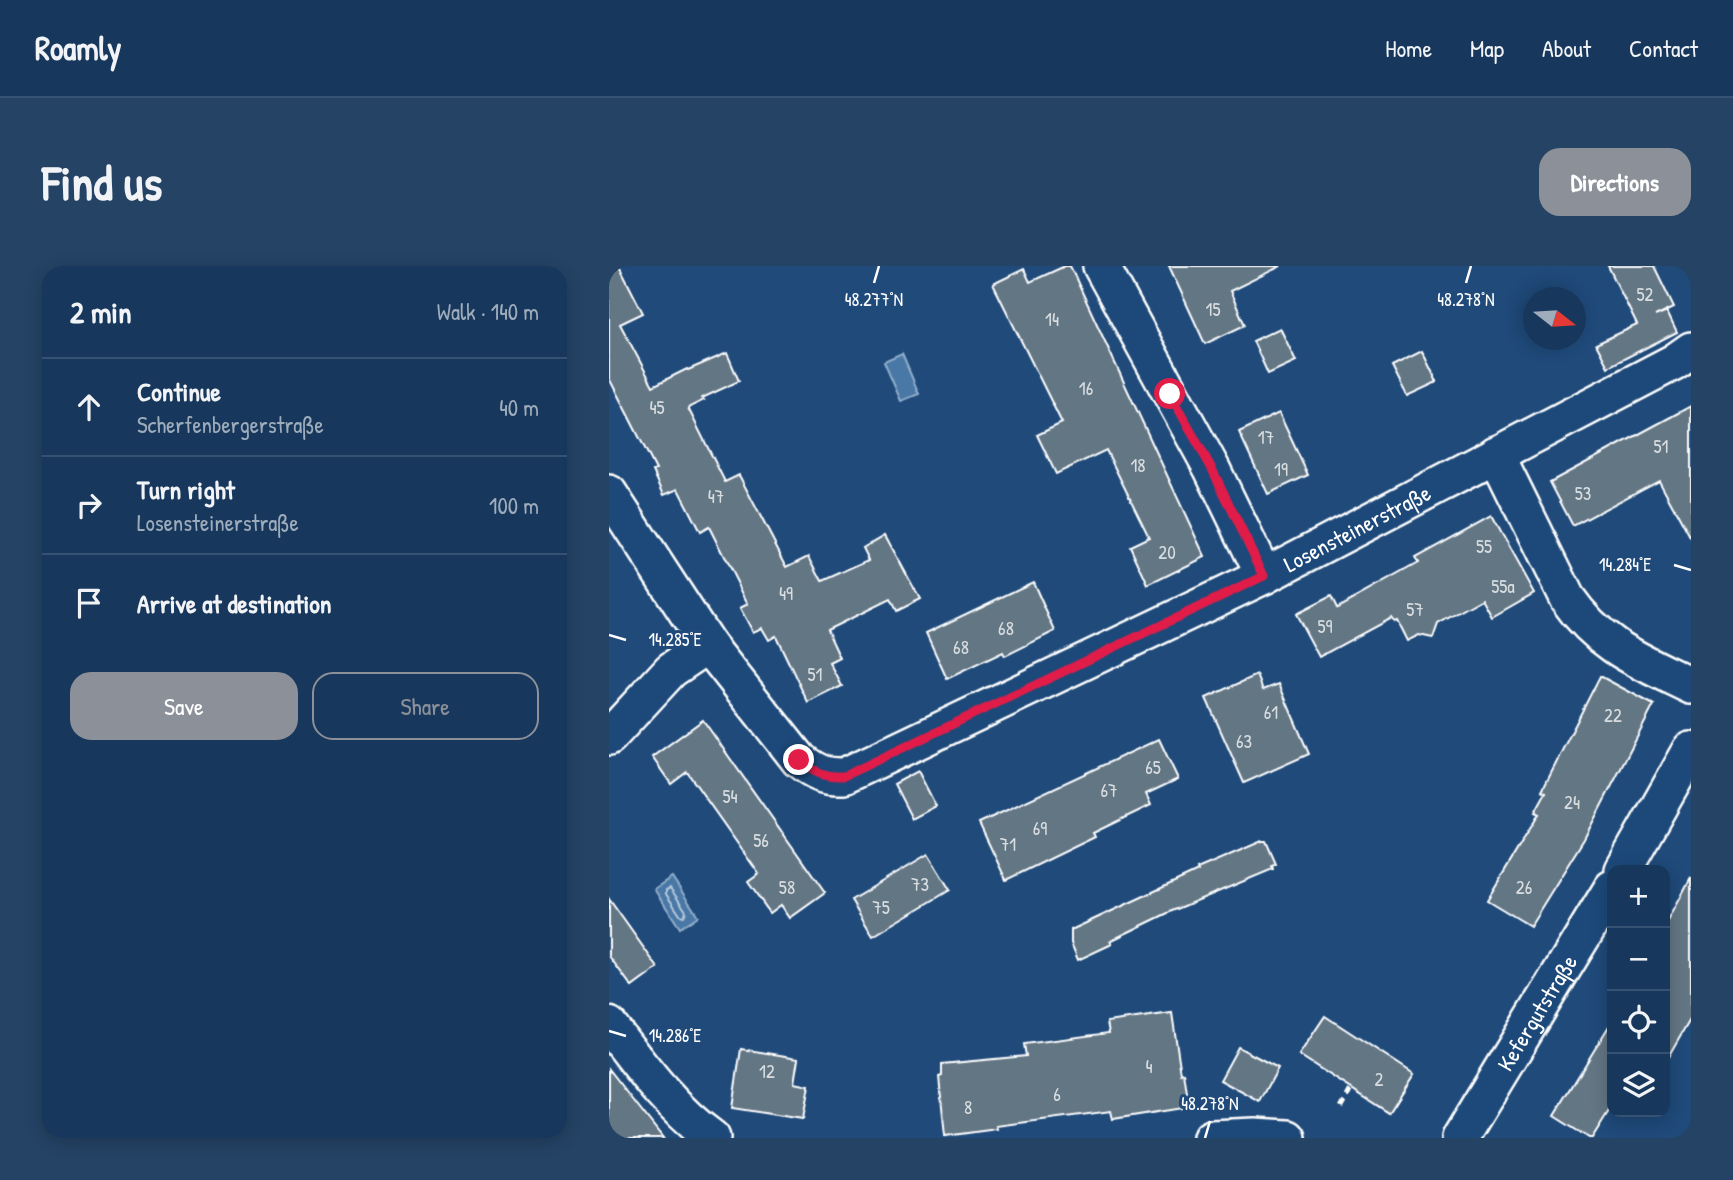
<!DOCTYPE html>
<meta charset="utf-8">
<style>
:root{--surface:#17385c;--page:#244365;--text:#f1f3f6;--muted:#9eacbb;--line:#365272;--accent:#8c9099}
body{margin:0;font-family:"Patrick Hand",sans-serif;background:var(--page);color:var(--text)}
.controls{position:absolute;right:21px;bottom:21px;display:grid;overflow:hidden;border-radius:14px;box-shadow:0 4px 18px #0003}
.controls button{width:63px;height:63px;display:grid;place-items:center;padding:0;border:0;border-bottom:2px solid var(--line);background:var(--surface);color:var(--text);font:35px sans-serif}
.compass{position:absolute;left:914px;top:21px;width:63px;height:63px;border-radius:50%;background:var(--surface);box-shadow:0 4px 18px #0003;rotate:107deg}
.stop{position:absolute;width:21px;height:21px;margin:-16px;border:5px solid #e11d48;border-radius:50%;background:#fff}
.stop.end{background:#e11d48;border-color:#fff;box-shadow:0 2px 7px #0008}
.list{margin:0;padding:0;list-style:none}
h2{display:flex;justify-content:space-between;align-items:center;height:91px;margin:0;padding:0 28px;font-size:30px}
h2 small{font-size:23px;font-weight:400;color:var(--muted)}
.list li{display:grid;grid-template-columns:46px 1fr auto;gap:21px;align-items:center;box-sizing:border-box;height:98px;padding:0 28px;border-top:2px solid var(--line)}
.list b{display:block;font-size:26px;white-space:nowrap}
.list p{margin:0;font-size:23px;white-space:nowrap;color:var(--muted)}
.list em{font-size:23px;font-style:normal;color:var(--muted)}
.actions{display:flex;gap:14px;padding:21px 28px}
.actions a{flex:1;padding:16px 0;border:2px solid var(--accent);border-radius:21px;text-align:center;font-size:24px;color:var(--accent)}
.actions .main{background:var(--accent);color:#fff}
.icon{flex:none;width:38px;height:38px;fill:none;stroke:currentColor;stroke-width:2;stroke-linecap:round;stroke-linejoin:round}
.map{position:relative;flex:none;width:1082px;height:872px;overflow:hidden;border-radius:21px}
header{display:flex;align-items:center;gap:42px;box-sizing:border-box;height:98px;padding:0 35px;background:var(--surface);border-bottom:2px solid var(--line)}
header strong{font-size:33px}
nav{display:flex;gap:38px;margin-inline-start:auto;font-size:24px}
.intro{display:flex;align-items:center;justify-content:space-between;box-sizing:border-box;height:168px;padding:0 42px}
h1{margin:0;font-size:49px}
.button{padding:18px 32px;border-radius:21px;background:var(--accent);color:#fff;font-size:24px;font-weight:700}
main{display:flex;gap:42px;padding:0 42px}
aside{flex:1;background:var(--surface);border-radius:21px;box-shadow:0 4px 18px #0003}
.map>svg:first-child{display:block}
.water{fill:#4a78a6;stroke:#92aeca;stroke-width:2}
.lines{fill:none;stroke-linecap:round;stroke-linejoin:round}
.shore{stroke:#b7c9db;stroke-width:2}
.building{fill:#637684;stroke:#fff;stroke-width:2}
.minor-casing{stroke:#fff;stroke-width:40}
.path{stroke:#fff;stroke-width:4.5;stroke-dasharray:7 5;stroke-linecap:butt}
.minor{stroke:#1f4a7a;stroke-width:35}
.route{stroke:#e11d48;stroke-width:9}
.ticks{fill:none;stroke:#fff;stroke-width:2.5}
.labels{text-anchor:middle;dominant-baseline:central;stroke-width:6;stroke-linejoin:round;paint-order:stroke}
.number-label{font-size:19px;fill:#d8dde0}
.street-label{font-size:23px;fill:#fff;stroke:#1f4a7a}
.ticks-label{font-size:18px;text-anchor:middle;fill:#fff;stroke:#1f4a7a;stroke-width:6;stroke-linejoin:round;paint-order:stroke}
</style>
<header>
<strong>Roamly</strong>
<nav><a>Home</a><a>Map</a><a>About</a><a>Contact</a></nav>
</header>
<div class="intro"><h1>Find us</h1><a class="button">Directions</a></div>
<main>
<aside>
<h2>2 min<small>Walk · 140 m</small></h2>
<ul class="list">
<li><svg class="icon" aria-label="ahead" viewBox="0 0 24 24"><path d="M12 20V5M6 11l6-6 6 6"/></svg><div><b>Continue</b><p>Scherfenbergerstraße</p></div><em>40 m</em></li>
<li><svg class="icon" aria-label="right" viewBox="0 0 24 24"><path d="M7 20v-9h11M14 6l5 5-5 5"/></svg><div><b>Turn right</b><p>Losensteinerstraße</p></div><em>100 m</em></li>
<li><svg class="icon" aria-label="arrive" viewBox="0 0 24 24"><path d="M6 21V4h12l-3 4 3 4H6"/></svg><div><b>Arrive at destination</b></div></li>
</ul>
<div class="actions"><a class="main">Save</a><a>Share</a></div>
</aside>
<div class="map">
<svg width="1082" height="872" viewBox="0 0 1082 872">
<rect width="100%" height="100%" fill="#1f4a7a"/>
<filter id="ink" filterUnits="userSpaceOnUse"><feTurbulence type="fractalNoise" baseFrequency=".0143" numOctaves="2"/><feDisplacementMap in="SourceGraphic" scale="14" xChannelSelector="R" yChannelSelector="G"/><feConvolveMatrix kernelMatrix="1 2 1 2 8 2 1 2 1" color-interpolation-filters="sRGB"/></filter>
<g filter="url(#ink)">
<!-- water -->
<g class="water">
<polygon points="293,88 310,128 292,135 275,96"/>
<polygon points="63,611 89,650 71,662 45,623"/>
</g>
<g class="lines">
<!-- shore -->
<polygon class="shore" points="61,622 77,645 75,650 71,649 57,628 57,624"/>
</g>
<!-- building -->
<g class="building">
<polygon points="0,0 10,0 34,47 11,58 44,120 78,103 79,104 118,87 130,115 93,132 95,134 79,142 116,216 130,209 178,301 200,290 213,315 260,294 254,282 276,269 311,333 287,345 281,333 218,364 231,392 221,397 233,420 199,437 167,370 160,374 153,362 144,366 131,342 139,338 100,261 91,266 69,223 55,229 44,205 47,204 0,112"/>
<polygon points="456,0 461,0 596,291 539,319 521,280 540,271 497,184 447,208 428,169 453,157 384,18 415,3 421,16"/>
<polygon points="560,0 672,0 621,25 636,59 596,78"/>
<polygon points="999,0 1045,0 1065,41 1046,50 1058,45 1068,66 999,101 987,78 1028,59"/>
<polygon points="671,62 687,95 659,108 644,75"/>
<polygon points="813,85 828,116 798,130 783,100"/>
<polygon points="1082,140 1082,273 1050,214 964,260 941,216"/>
<polygon points="670,147 699,209 659,228 630,166"/>
<polygon points="882,250 925,327 883,351 873,333 829,358 824,372 810,369 798,375 788,355 785,356 782,352 710,391 687,348 722,330 728,342 809,297 806,292"/>
<polygon points="424,316 446,365 396,390 394,386 338,413 317,367"/>
<polygon points="648,409 654,424 670,418 700,488 635,517 597,432"/>
<polygon points="991,410 1045,439 975,573 921,660 878,634 930,548 926,546 937,526 933,524"/>
<polygon points="94,454 216,627 181,652 172,639 161,647 139,616 150,608 78,506 62,518 43,491"/>
<polygon points="550,473 569,513 537,528 542,539 484,567 486,571 397,614 370,557"/>
<polygon points="309,505 327,540 303,553 285,518"/>
<polygon points="653,575 657,575 667,598 663,600 664,603 563,645 501,675 503,678 469,694 462,677 462,664 589,605 588,603"/>
<polygon points="319,588 341,624 264,670 242,634"/>
<polygon points="1082,612 1082,752 1056,797 1056,661"/>
<polygon points="0,633 49,702 23,721 0,690"/>
<polygon points="563,747 572,808 575,807 580,841 504,853 502,845 387,860 388,863 336,870 330,811 333,810 333,798 417,790 415,778 500,767 498,756"/>
<polygon points="716,750 805,808 780,847 690,789"/>
<polygon points="1003,755 1003,840 983,872 980,872 945,850"/>
<polygon points="629,781 669,802 651,836 611,814"/>
<polygon points="132,783 190,792 186,817 200,820 194,853 123,842"/>
<polygon points="0,803 54,872 0,872"/>
</g>
<g class="lines">
<!-- minor casing -->
<g class="minor-casing">
<g id="minor">
<polyline points="492,0 603,203 655,310"/>
<path d="M887,188L958,332C992,381 1031,395 1082,420"/>
<path id="s1" d="M0,227L99,379L190,494C205,506 216,511 235,510L655,310L1065,96L1082,84"/>
<polyline points="0,471 62,404 99,379"/>
<polyline points="1014,604 1082,484"/>
<path d="M0,759C31,799 61,842 103,872"/>
<polyline points="602,872 646,870 679,872"/>
<path id="s2" d="M851,872L1003,622"/>
</g>
</g>
<!-- path -->
<polyline class="path" points="732,841 742,823"/>
<!-- minor -->
<use href="#minor" class="minor"/>
</g>
</g>
<g class="lines" filter="url(#ink)">
<!-- route -->
<path class="route" d="M190,494C205,506 216,511 235,510L655,310L603,203L561,128"/>
</g>
<!-- ticks -->
<path class="ticks" d="M265,17L270,0M857,17L862,0M1065,299L1082,304M0,369L17,374M0,765L17,770M596,872L601,855"/>
<g class="labels">
<!-- number labels -->
<g class="number-label">
<text x="1036" y="28">52</text>
<text x="604" y="43">15</text>
<text x="443" y="53">14</text>
<text x="477" y="122">16</text>
<text x="48" y="141">45</text>
<text x="657" y="171">17</text>
<text x="1052" y="180">51</text>
<text x="529" y="199">18</text>
<text x="672" y="203">19</text>
<text x="974" y="227">53</text>
<text x="107" y="230">47</text>
<text x="875" y="280">55</text>
<text x="558" y="286">20</text>
<text x="894" y="320">55a</text>
<text x="177" y="327">49</text>
<text x="806" y="343">57</text>
<text x="716" y="360">59</text>
<text x="397" y="362">68</text>
<text x="352" y="381">68</text>
<text x="206" y="408">51</text>
<text x="662" y="446">61</text>
<text x="1004" y="449">22</text>
<text x="635" y="475">63</text>
<text x="544" y="501">65</text>
<text x="500" y="524">67</text>
<text x="121" y="530">54</text>
<text x="963" y="536">24</text>
<text x="431" y="562">69</text>
<text x="152" y="574">56</text>
<text x="399" y="578">71</text>
<text x="311" y="618">73</text>
<text x="178" y="621">58</text>
<text x="915" y="621">26</text>
<text x="272" y="641">75</text>
<text x="540" y="800">4</text>
<text x="158" y="805">12</text>
<text x="770" y="813">2</text>
<text x="448" y="828">6</text>
<text x="359" y="841">8</text>
</g>
<!-- street labels -->
<g class="street-label">
<text stroke="none"><textPath href="#s1" startOffset="947">Losensteinerstraße</textPath></text>
<text stroke="none"><textPath href="#s2" startOffset="147">Kefergutstraße</textPath></text>
</g>
</g>
<g class="ticks-label">
<text x="265" y="40">48.277°N</text>
<text x="857" y="40">48.278°N</text>
<text x="1016" y="305">14.284°E</text>
<text x="66" y="380">14.285°E</text>
<text x="66" y="776">14.286°E</text>
<text x="601" y="844">48.278°N</text>
</g>
</svg>
<div class="controls">
<button>+</button>
<button>−</button>
<button><svg class="icon" aria-label="locate" viewBox="0 0 24 24"><circle cx="12" cy="12" r="6"/><path d="M12 2v4M12 18v4M2 12h4M18 12h4"/></svg></button>
<button><svg class="icon" aria-label="layers" viewBox="0 0 24 24"><path d="M12 4l9 5-9 5-9-5zM3 14l9 5 9-5"/></svg></button>
</div>
<svg class="compass" viewBox="-18 -18 36 36"><path d="M0-13l5 13h-10z" fill="#e53935"/><path d="M0 13l5-13h-10z" fill="#9eacbb"/></svg>
<div class="stop" style="left:561px;top:128px"></div>
<div class="stop end" style="left:190px;top:494px"></div>
</div>
</main>
